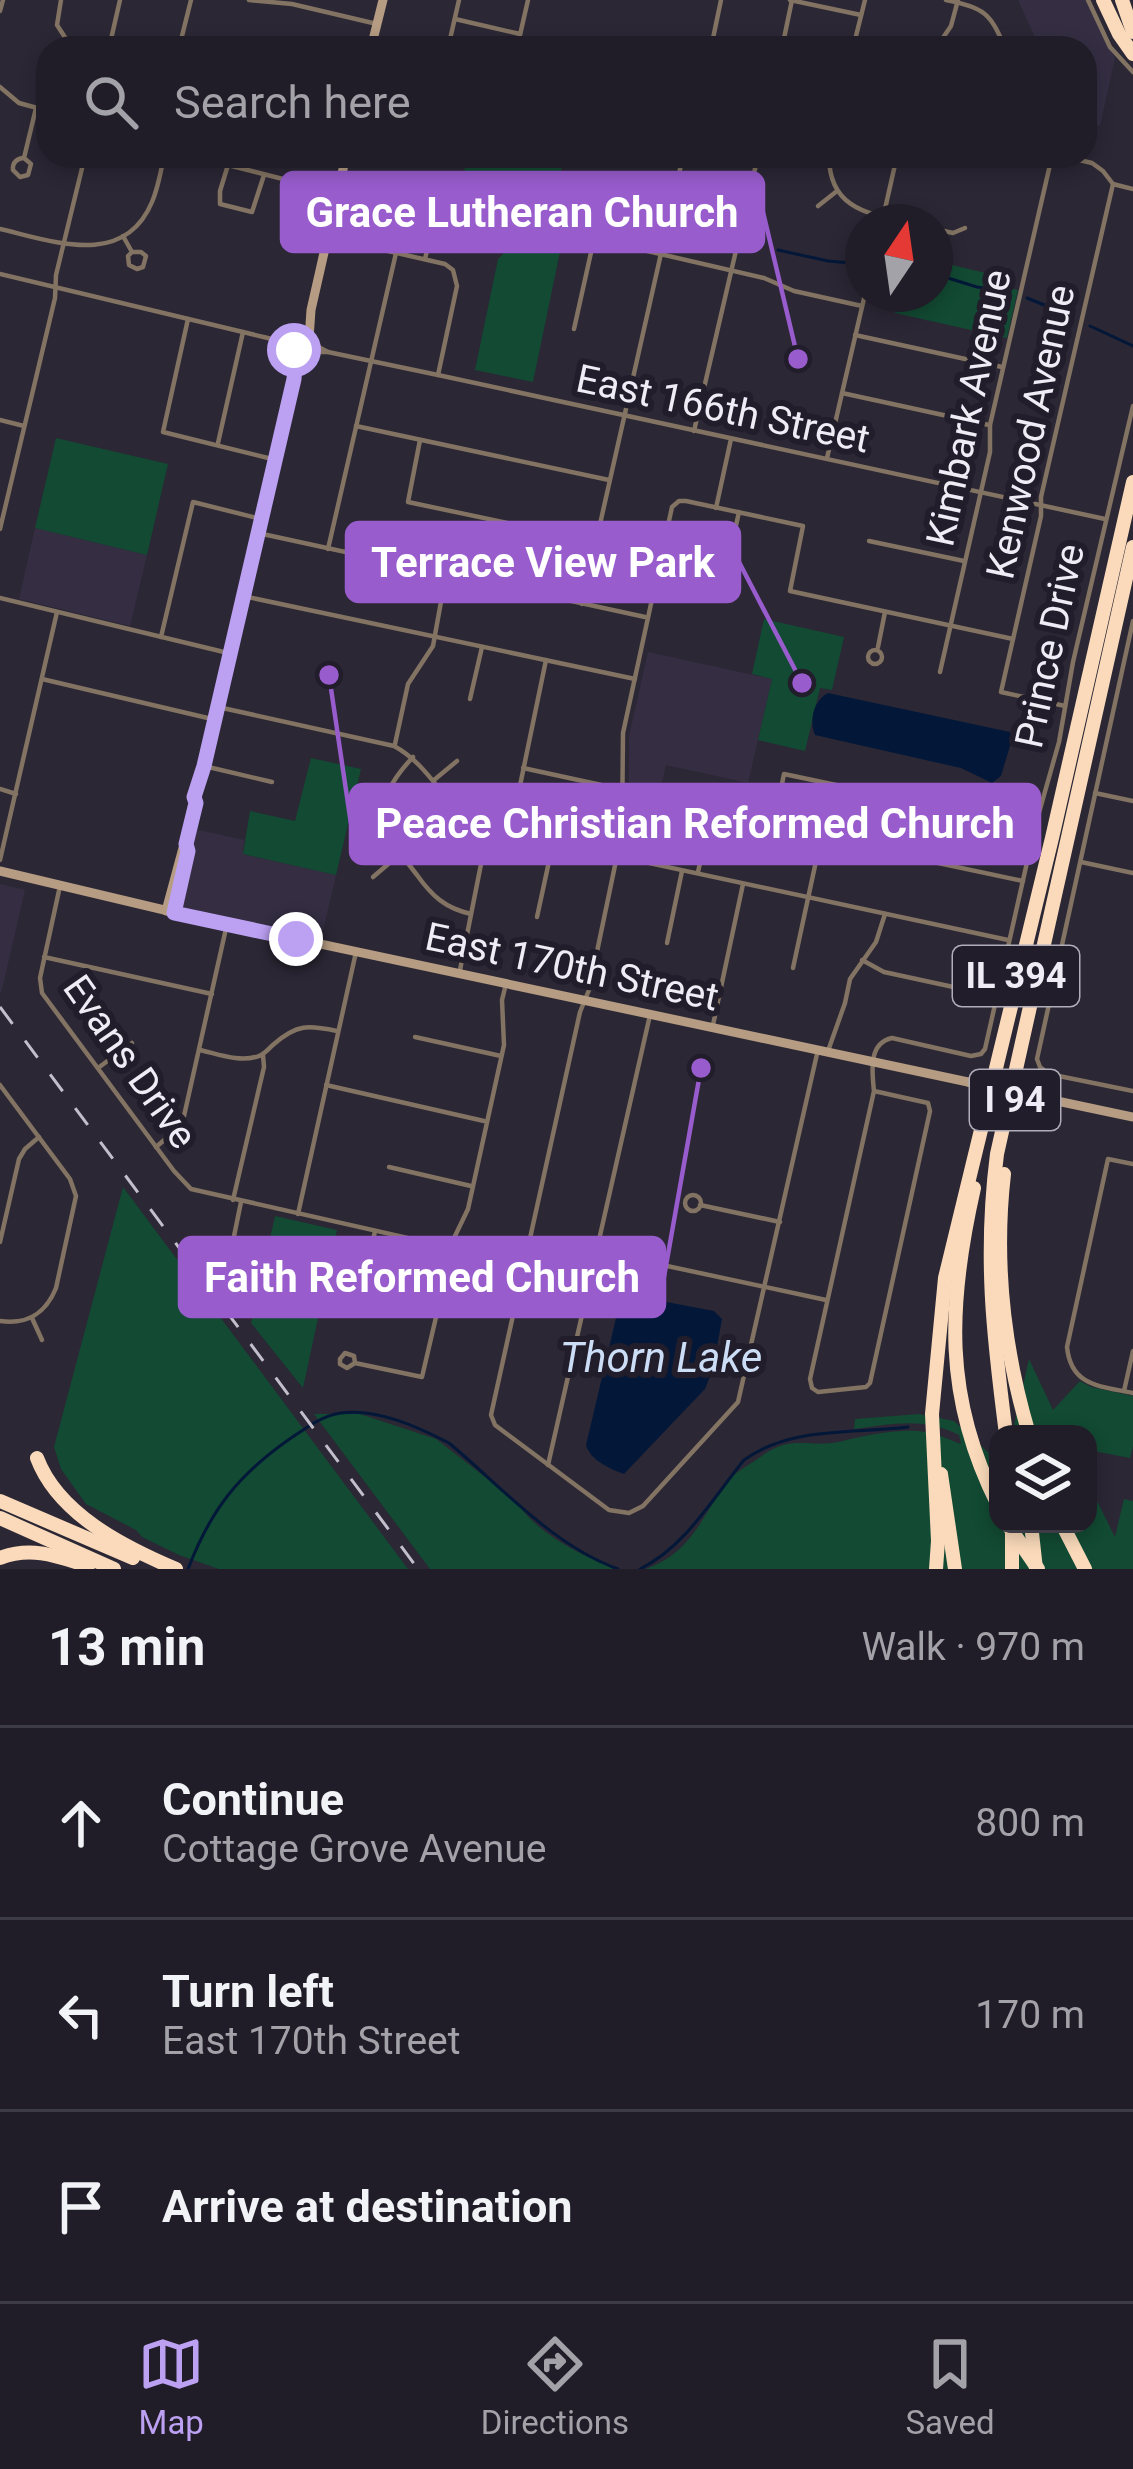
<!DOCTYPE html>
<meta charset="utf-8">
<style>
:root{--surface:#201d28;--page:#282630;--text:#f1f3f6;--muted:#a2a2a8;--line:#3d3b45;--accent:#bca0f2}
body{margin:0;font-family:Roboto,sans-serif;background:var(--page);color:var(--text)}
.controls{position:absolute;right:36px;bottom:36px;display:grid;overflow:hidden;border-radius:24px;box-shadow:0 6px 18px #0003}
.controls button{width:108px;height:108px;display:grid;place-items:center;padding:0;border:0;border-bottom:3px solid var(--line);background:var(--surface);color:var(--text);font:60px sans-serif}
.compass{position:absolute;left:845px;top:204px;width:108px;height:108px;border-radius:50%;background:var(--surface);box-shadow:0 6px 18px #0003;rotate:13deg}
.stop{position:absolute;width:36px;height:36px;margin:-27px;border:9px solid #bca0f2;border-radius:50%;background:#fff}
.stop.end{background:#bca0f2;border-color:#fff;box-shadow:0 3px 12px #0008}
.list{margin:0;padding:0;list-style:none}
h2{display:flex;justify-content:space-between;align-items:center;height:156px;margin:0;padding:0 48px;font-size:51px}
h2 small{font-size:39px;font-weight:400;color:var(--muted)}
.list li{display:grid;grid-template-columns:78px 1fr auto;gap:36px;align-items:center;box-sizing:border-box;height:192px;padding:0 48px;border-top:3px solid var(--line)}
.list b{display:block;font-size:45px;white-space:nowrap}
.list p{margin:0;font-size:39px;white-space:nowrap;color:var(--muted)}
.list em{font-size:39px;font-style:normal;color:var(--muted)}
.icon{flex:none;width:66px;height:66px;fill:none;stroke:currentColor;stroke-width:2;stroke-linecap:round;stroke-linejoin:round}
.map{position:relative;flex:none;width:1133px;height:1569px;overflow:hidden}
.search{position:absolute;background:var(--surface);box-shadow:0 6px 18px #0003;left:36px;right:36px;top:36px;height:132px;display:flex;align-items:center;gap:30px;box-sizing:border-box;padding:0 42px;border-radius:36px;color:var(--muted);font-size:45px}
.sheet{height:732px;background:var(--surface)}
nav{display:flex;justify-content:space-around;align-items:center;box-sizing:border-box;height:168px;border-top:3px solid var(--line);background:var(--surface);font-size:33px;color:var(--muted)}
nav a{display:grid;justify-items:center;gap:6px}
nav .on{color:var(--accent)}
.map>svg:first-child{display:block}
.built{fill:#352e43}
.green{fill:#124a33}
.water{fill:#031839}
.lines{fill:none;stroke-linecap:round;stroke-linejoin:round}
.stream{stroke:#031839;stroke-width:3}
.street{stroke:#827362;stroke-width:4.5}
.secondary{stroke:#b59c82;stroke-width:9}
.highway{stroke:#fadaba;stroke-width:14}
.rail{stroke:#c2bfca;stroke-width:3;stroke-dasharray:21 21;stroke-linecap:butt}
.secondary-bridge{stroke:#b59c82;stroke-width:9}
.highway-bridge{stroke:#fadaba;stroke-width:14}
.route{stroke:#bca0f2;stroke-width:15}
.labels{text-anchor:middle;dominant-baseline:central;stroke-width:12;stroke-linejoin:round;paint-order:stroke}
.shield{fill:#221d2b;stroke:#b2aeb9;stroke-width:3}
.shield-label{font-size:36px;font-weight:bold;fill:#efecf6}
.street-label{font-size:39px;fill:#efecf6;stroke:#221d2b}
.water-label{font-size:42px;font-style:italic;fill:#ccddf6;stroke:#221d2b}
.leader{fill:none;stroke:#985ccd;stroke-width:4.5}
.callout-dot{fill:#985ccd;stroke:#221d2b;stroke-width:4.5}
.callout{fill:#985ccd;stroke:#985ccd;stroke-width:4.5}
.callout-label{font-size:42px;text-anchor:middle;font-weight:bold;fill:#fff}
</style>
<div class="map">
<svg width="1133" height="1569" viewBox="0 0 1133 1569">
<rect width="100%" height="100%" fill="#2b2735"/>
<!-- built -->
<g class="built">
<polygon points="1018,0 1086,0 1115,58 1100,126 1085,122 1085,48 1040,48"/>
<polygon points="35,528 147,555 130,626 19,599"/>
<polygon points="648,652 772,679 748,783 666,765 660,791 629,785 629,736"/>
<polygon points="194,829 244,840 243,854 336,875 321,939 184,909 180,901"/>
<polygon points="0,884 25,890 1,994 0,992"/>
</g>
<!-- green -->
<g class="green">
<polygon points="467,156 564,156 558,187 631,202 627,225 577,215 573,232 517,220 523,189 463,177"/>
<polygon points="511,234 562,242 533,382 475,370 498,259 505,252"/>
<polygon points="935,261 994,275 993,284 1018,290 1007,338 895,313 900,294 935,294"/>
<polygon points="56,438 168,464 147,555 35,528"/>
<polygon points="764,619 844,637 832,690 820,688 805,751 758,740 772,679 752,674"/>
<polygon points="311,758 361,769 336,875 243,854 250,811 295,821"/>
<polygon points="123,1187 408,1569 219,1569 179,1555 142,1537 136,1530 86,1504 61,1469 54,1447"/>
<polygon points="275,1216 337,1230 303,1388 251,1323"/>
<polygon points="1029,1359 1053,1410 1080,1381 1091,1387 1133,1396 1133,1446 1130,1458 1088,1450 1088,1434 1012,1434"/>
<path d="M314,1414H360L436,1439L516,1501C537,1535 581,1554 614,1569H430Z"/>
<path d="M919,1414L954,1421L990,1454L998,1464V1524H1088V1483L1115,1537L1124,1499L1133,1501V1569H646C697,1550 701,1512 733,1476C740,1469 748,1466 756,1460C793,1431 805,1450 843,1441C868,1435 900,1428 926,1432C938,1434 950,1440 961,1444L959,1435C921,1417 895,1424 854,1429L855,1419Z"/>
</g>
<!-- water -->
<g class="water">
<path d="M828,693L1010,732L1013,736L1001,776L992,783L961,768L815,735C809,722 813,700 828,693Z"/>
<path d="M624,1294L714,1311L722,1319L713,1369L705,1389L624,1474C610,1469 590,1460 586,1445L621,1297Z"/>
</g>
<g class="lines">
<!-- stream -->
<g class="stream">
<polyline points="778,250 828,261 862,264"/>
<polyline points="935,274 977,287 1010,292"/>
<polyline points="1027,298 1071,316"/>
<polyline points="1090,326 1133,346"/>
<path d="M188,1569C211,1509 239,1474 291,1438C308,1427 321,1416 341,1413C377,1408 418,1427 449,1443C502,1487 552,1545 618,1569"/>
<path d="M640,1569C685,1547 713,1498 744,1460C791,1426 852,1434 908,1427"/>
</g>
<!-- street -->
<g class="street">
<polyline points="61,0 57,25 68,42 78,48"/>
<polyline points="249,0 292,4 377,24"/>
<polyline points="790,0 861,15"/>
<path d="M946,0C984,8 990,12 1005,48"/>
<polyline points="1088,0 1110,47 1133,72"/>
<polyline points="0,11 3,0"/>
<polyline points="455,19 520,34"/>
<polyline points="109,48 120,0"/>
<polyline points="179,48 191,0"/>
<polyline points="448,48 459,0"/>
<polyline points="517,48 528,0"/>
<polyline points="600,48 616,48"/>
<polyline points="711,48 721,0"/>
<polyline points="782,48 792,0"/>
<polyline points="853,48 865,0"/>
<polyline points="936,48 951,26 958,0"/>
<polyline points="0,87 19,103 48,111"/>
<polyline points="218,156 228,165 338,193"/>
<path d="M829,156C829,206 864,213 904,222"/>
<polyline points="963,156 981,160"/>
<polyline points="1062,156 1092,163 1103,171 1113,184 1133,189"/>
<path d="M24,158L31,164L28,175L20,177L13,170C12,163 17,158 24,158L36,108"/>
<polyline points="228,165 220,191 220,204 252,212 264,175"/>
<polyline points="818,206 837,191"/>
<polyline points="882,222 897,156"/>
<path d="M0,229C52,241 124,269 152,202C158,188 161,171 164,156"/>
<polyline points="935,229 953,233 965,228"/>
<polyline points="123,236 132,252 141,252 146,256 143,267 137,269 129,265 128,256 132,252"/>
<polyline points="331,238 445,264 453,270 457,286 438,375"/>
<polyline points="425,259 436,212 509,229 565,232 764,278 794,291 862,306"/>
<polyline points="0,274 272,339 294,349"/>
<polyline points="188,319 163,432 272,459"/>
<polyline points="574,329 594,239"/>
<polyline points="855,335 1002,367"/>
<polyline points="278,339 295,339"/>
<polyline points="311,343 328,352"/>
<polyline points="309,352 328,352 438,375 1105,519"/>
<polyline points="842,393 989,425"/>
<polyline points="0,420 24,426"/>
<polyline points="356,426 609,480"/>
<polyline points="694,431 758,156"/>
<polyline points="420,440 408,502 531,528 518,590"/>
<polyline points="218,443 243,332"/>
<polyline points="827,458 865,294"/>
<polyline points="716,508 731,439"/>
<polyline points="0,529 55,298 56,275 85,156"/>
<polyline points="258,533 645,617"/>
<polyline points="869,541 964,561"/>
<polyline points="328,549 396,253"/>
<polyline points="730,552 739,512"/>
<polyline points="243,596 635,679"/>
<polyline points="0,598 228,653"/>
<polyline points="582,604 683,156"/>
<polyline points="1133,621 1037,1059 1040,1067 1049,1074 1133,1091"/>
<polyline points="161,637 193,502 261,519"/>
<polyline points="878,647 885,612"/>
<circle cx="875" cy="657" r="7"/>
<polyline points="940,672 990,452 990,425 1052,156"/>
<polyline points="42,679 212,719"/>
<polyline points="470,699 482,647"/>
<polyline points="1065,706 1001,692 1041,516 1041,497 1113,184"/>
<path d="M218,707L394,746C433,767 446,811 481,827L1008,940"/>
<polyline points="395,744 408,684 433,646 446,574"/>
<path d="M413,757C368,805 380,828 417,875C432,896 445,908 471,914"/>
<polyline points="204,766 272,782"/>
<polyline points="523,768 712,809 698,872"/>
<polyline points="434,780 457,761"/>
<polyline points="0,789 16,794"/>
<polyline points="1095,793 1133,801"/>
<polyline points="510,834 546,660"/>
<polyline points="0,860 57,612"/>
<polyline points="1081,862 1133,873"/>
<polyline points="373,877 400,854"/>
<polyline points="1023,881 773,828 784,774 1035,827"/>
<polyline points="60,886 40,978 42,993 174,1171 191,1189 590,1279"/>
<polyline points="537,917 553,843"/>
<polyline points="667,943 682,871"/>
<polyline points="44,957 212,994"/>
<polyline points="862,960 884,972 995,996"/>
<polyline points="793,968 821,838"/>
<polyline points="460,970 488,829"/>
<polyline points="713,1025 743,884"/>
<polyline points="415,1037 501,1056"/>
<path d="M200,1050C218,1054 240,1063 259,1056C265,1054 268,1049 274,1044C297,1024 308,1025 337,1031"/>
<polyline points="828,1051 845,1003 850,979 876,942 885,914"/>
<polyline points="817,1054 738,1402 643,1506 629,1513 609,1510 495,1425 491,1415 580,1012 589,990 622,832 623,733 672,507 679,501 686,501 803,526 790,591 1013,639"/>
<polyline points="98,1068 132,1043"/>
<path d="M0,1085L70,1179L76,1196L56,1288C46,1313 27,1325 0,1321"/>
<polyline points="326,1085 484,1121"/>
<path d="M874,1091L928,1103L930,1111L870,1383L866,1387L818,1392L812,1388L810,1379L874,1091C872,1072 868,1043 892,1038L971,1056L981,1054L985,1049L1035,827L1059,742L1073,662L1133,406"/>
<polyline points="156,1147 176,1130 184,1116 227,924"/>
<path d="M1133,1164L1108,1159L1067,1347C1071,1387 1101,1386 1133,1393"/>
<polyline points="389,1167 471,1186"/>
<circle cx="693" cy="1203" r="8"/>
<polyline points="233,1200 264,1067 263,1055"/>
<polyline points="700,1205 780,1222"/>
<polyline points="298,1214 356,952"/>
<polyline points="0,1242 19,1159 25,1149 39,1137"/>
<polyline points="232,1246 241,1202"/>
<polyline points="597,1251 826,1300"/>
<polyline points="366,1273 375,1231"/>
<circle cx="363" cy="1282" r="8"/>
<polyline points="32,1318 42,1340"/>
<polyline points="355,1363 354,1356 345,1353 340,1359 340,1364 347,1368 355,1363 422,1377 455,1236 468,1209 504,1045 502,1000 506,984"/>
<polyline points="1124,1391 1133,1351"/>
<polyline points="548,1465 650,1015"/>
</g>
<!-- secondary -->
<g class="secondary">
<polyline points="371,48 383,0"/>
<circle cx="302" cy="345" r="9"/>
<polyline points="309,339 311,310 346,156"/>
<polyline points="0,871 198,918 968,1082"/>
<polyline points="166,911 183,848"/>
<polyline points="174,913 188,851 186,844 195,797 294,379 296,353"/>
<polyline points="1038,1097 1133,1117"/>
</g>
<!-- highway -->
<g class="highway">
<polyline points="1103,0 1119,34 1133,54"/>
<polyline points="1122,0 1133,32"/>
<path d="M1004,1174C994,1261 1004,1350 1029,1434"/>
<path d="M974,1188C948,1303 943,1397 998,1505"/>
<path d="M1006,1434C993,1334 984,1255 997,1154L1133,547"/>
<path d="M37,1458C58,1514 124,1547 176,1569"/>
<polyline points="941,1474 955,1569"/>
<polyline points="0,1501 133,1558"/>
<polyline points="0,1518 114,1569"/>
<polyline points="1062,1524 1085,1569"/>
<polyline points="1010,1528 1038,1569"/>
<path d="M0,1558C31,1546 57,1556 88,1566"/>
<polyline points="936,1569 938,1541 932,1414 945,1278 1052,838 1133,482"/>
</g>
<!-- rail -->
<polyline class="rail" points="0,1007 418,1569"/>
<!-- secondary-bridge -->
<polyline class="secondary-bridge" points="968,1082 1038,1097"/>
<!-- highway-bridge -->
<g class="highway-bridge">
<polyline points="1031,1524 1036,1569"/>
<polyline points="1012,1569 1012,1524"/>
</g>
</g>
<g class="lines">
<!-- route -->
<polyline class="route" points="294,350 296,353 294,379 204,766 194,797 196,803 186,844 188,851 174,913 296,939"/>
</g>
<g class="labels">
<!-- shield labels -->
<g class="shield">
<rect x="953" y="946" width="126" height="60" rx="9"/>
<rect x="970" y="1070" width="90" height="60" rx="9"/>
</g>
<g class="shield-label">
<text x="1016" y="976">IL 394</text>
<text x="1015" y="1100">I 94</text>
</g>
<!-- street labels -->
<g class="street-label">
<text transform="translate(969 408) rotate(-78)">Kimbark Avenue</text>
<text transform="translate(723 409) rotate(12)">East 166th Street</text>
<text transform="translate(1031 432) rotate(-78)">Kenwood Avenue</text>
<text transform="translate(1050 646) rotate(-78)">Prince Drive</text>
<text transform="translate(572 967) rotate(12)">East 170th Street</text>
<text transform="translate(130 1062) rotate(55)">Evans Drive</text>
</g>
<!-- water labels -->
<g class="water-label">
<text x="661" y="1357">Thorn Lake</text>
</g>
</g>
<!-- callouts -->
<path class="leader" d="M798 359L763 212M802 683L739 562M329 675L351 824M701 1068L664 1277"/>
<g class="callout-dot">
<circle cx="798" cy="359" r="12"/>
<circle cx="802" cy="683" r="12"/>
<circle cx="329" cy="675" r="12"/>
<circle cx="701" cy="1068" r="12"/>
</g>
<g class="callout">
<rect x="282" y="173" width="481" height="78" rx="12"/>
<rect x="347" y="523" width="392" height="78" rx="12"/>
<rect x="351" y="785" width="688" height="78" rx="12"/>
<rect x="180" y="1238" width="484" height="78" rx="12"/>
</g>
<g class="callout-label">
<text x="522" y="227">Grace Lutheran Church</text>
<text x="543" y="577">Terrace View Park</text>
<text x="695" y="838">Peace Christian Reformed Church</text>
<text x="422" y="1292">Faith Reformed Church</text>
</g>
</svg>
<div class="controls">
<button><svg class="icon" aria-label="layers" viewBox="0 0 24 24"><path d="M12 4l9 5-9 5-9-5zM3 14l9 5 9-5"/></svg></button>
</div>
<svg class="compass" viewBox="-18 -18 36 36"><path d="M0-13l5 13h-10z" fill="#e53935"/><path d="M0 13l5-13h-10z" fill="#a2a2a8"/></svg>
<div class="stop" style="left:294px;top:350px"></div>
<div class="stop end" style="left:296px;top:939px"></div>
<div class="search"><svg class="icon" aria-label="search" viewBox="0 0 24 24"><circle cx="10" cy="10" r="6"/><path d="M15 15l6 6"/></svg>Search here</div>
</div>
<section class="sheet">
<h2>13 min<small>Walk · 970 m</small></h2>
<ul class="list">
<li><svg class="icon" aria-label="ahead" viewBox="0 0 24 24"><path d="M12 20V5M6 11l6-6 6 6"/></svg><div><b>Continue</b><p>Cottage Grove Avenue</p></div><em>800 m</em></li>
<li><svg class="icon" aria-label="left" viewBox="0 0 24 24"><path d="M17 20v-9H6M10 6l-5 5 5 5"/></svg><div><b>Turn left</b><p>East 170th Street</p></div><em>170 m</em></li>
<li><svg class="icon" aria-label="arrive" viewBox="0 0 24 24"><path d="M6 21V4h12l-3 4 3 4H6"/></svg><div><b>Arrive at destination</b></div></li>
</ul>
</section>
<nav>
<a class="on"><svg class="icon" aria-label="map" viewBox="0 0 24 24"><path d="M3 6l6-2 6 2 6-2v14l-6 2-6-2-6 2zM9 4v14M15 6v14"/></svg>Map</a>
<a><svg class="icon" aria-label="directions" viewBox="0 0 24 24"><path d="M12 3l9 9-9 9-9-9zM9 14v-3h6M13 9l2 2-2 2"/></svg>Directions</a>
<a><svg class="icon" aria-label="saved" viewBox="0 0 24 24"><path d="M7 4h10v16l-5-4-5 4z"/></svg>Saved</a>
</nav>
